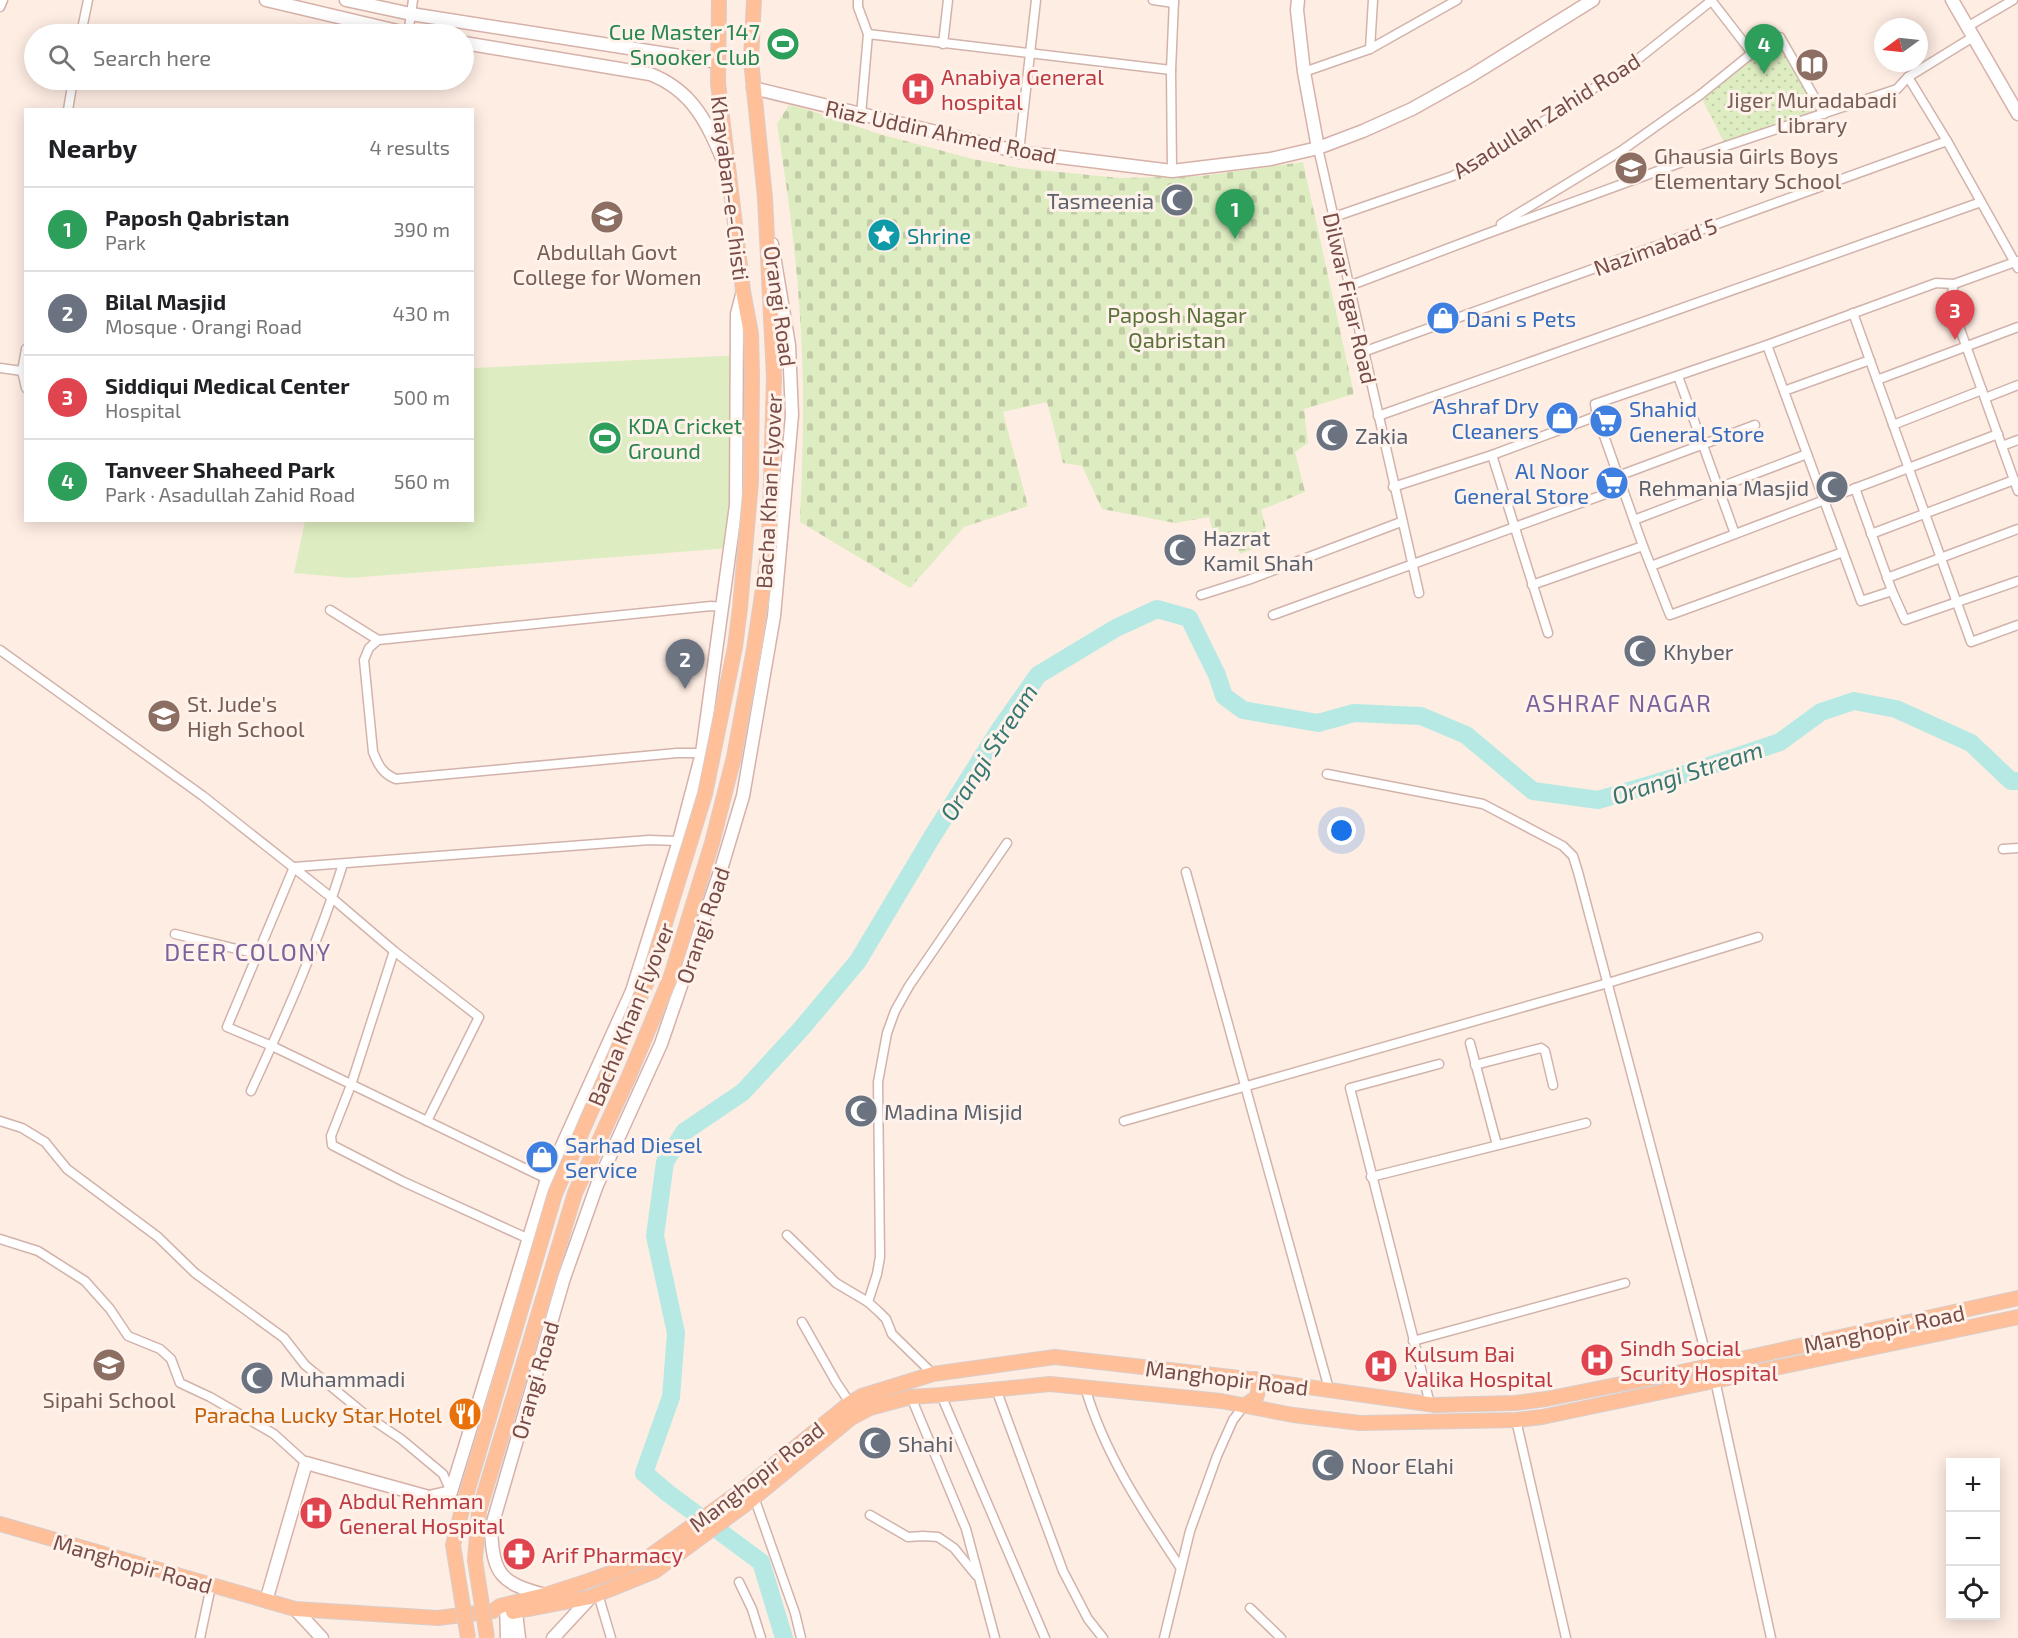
<!DOCTYPE html>
<meta charset="utf-8">
<style>
:root{--surface:#fff;--page:#f2f2f2;--text:#202124;--muted:#757577;--line:#e0e0e0;--accent:#1a73e8}
body{margin:0;font-family:"Exo 2",sans-serif;background:var(--page);color:var(--text)}
.controls{position:absolute;right:18px;bottom:18px;display:grid;overflow:hidden;border-radius:0px;box-shadow:0 3px 15px #0003}
.controls button{width:54px;height:54px;display:grid;place-items:center;padding:0;border:0;border-bottom:2px solid var(--line);background:var(--surface);color:var(--text);font:30px sans-serif}
.compass{position:absolute;left:1874px;top:18px;width:54px;height:54px;border-radius:50%;background:var(--surface);box-shadow:0 3px 15px #0003;rotate:255deg}
.you{position:absolute;left:1342px;top:831px;width:21px;height:21px;margin:-15px;border:4px solid #fff;border-radius:50%;background:#1a73e8;box-shadow:0 0 0 9px #1a73e833}
.badge{display:grid;place-items:center;width:39px;height:39px;border-radius:50%;background:var(--accent);color:#fff;font-size:20px;font-weight:700}
.pin{position:absolute;translate:-50% -50px;filter:drop-shadow(0 2px 3px #0008)}
.pin::after{content:'';position:absolute;top:32px;width:21px;height:18px;background:inherit;clip-path:polygon(0 0,100% 0,50% 100%)}
.list{margin:0;padding:0;list-style:none}
h2{display:flex;justify-content:space-between;align-items:center;height:78px;margin:0;padding:0 24px;font-size:26px}
h2 small{font-size:20px;font-weight:400;color:var(--muted)}
.list li{display:grid;grid-template-columns:39px 1fr auto;gap:18px;align-items:center;box-sizing:border-box;height:84px;padding:0 24px;border-top:2px solid var(--line)}
.list b{display:block;font-size:22px;white-space:nowrap}
.list p{margin:0;font-size:20px;white-space:nowrap;color:var(--muted)}
.list em{font-size:20px;font-style:normal;color:var(--muted)}
.icon{flex:none;width:33px;height:33px;fill:none;stroke:currentColor;stroke-width:2;stroke-linecap:round;stroke-linejoin:round}
.map{position:relative;flex:none;width:2018px;height:1638px;overflow:hidden}
.search{position:absolute;background:var(--surface);box-shadow:0 3px 15px #0003;left:24px;top:24px;width:450px;height:66px;display:flex;align-items:center;gap:15px;box-sizing:border-box;padding:0 21px;border-radius:33px;color:var(--muted);font-size:22px}
.panel{position:absolute;background:var(--surface);box-shadow:0 3px 15px #0003;left:24px;top:108px;width:450px;height:414px;border-radius:0px}
.map>svg:first-child{display:block}
.green{fill:#deedc1}
.cemetery{fill:url(#cemetery-stones)}
.park{fill:url(#park-dots)}
.lines{fill:none;stroke-linecap:round;stroke-linejoin:round}
.river{stroke:#b6e9e3;stroke-width:18}
.street-casing{stroke:#d2b3ab;stroke-width:11}
.secondary-casing{stroke:#d6b1a9;stroke-width:15}
.primary-casing{stroke:#d9cdcb;stroke-width:16}
.street{stroke:#fff;stroke-width:8}
.secondary{stroke:#fff;stroke-width:12}
.primary{stroke:#ffbf99;stroke-width:14}
.primary-bridge-casing{stroke:#d9cdcb;stroke-width:16;stroke-linecap:butt}
.primary-bridge{stroke:#ffbf99;stroke-width:14}
.labels{text-anchor:middle;dominant-baseline:central;stroke-width:6;stroke-linejoin:round;paint-order:stroke}
.leisure-label{font-size:22px;fill:#27864d;stroke:#fff2eb;text-anchor:end}
.health-label{font-size:22px;fill:#be3a42;stroke:#fff2eb;text-anchor:start}
.education-label{font-size:22px;fill:#785e54;stroke:#fff2eb}
.street-label{font-size:22px;fill:#784c47;stroke:#fff2eb}
.worship-label{font-size:22px;fill:#5b616d;stroke:#fff2eb;text-anchor:start}
.culture-label{font-size:22px;fill:#0d838f;stroke:#fff2eb;text-anchor:start}
.park-label{font-size:22px;fill:#597339;stroke:#fff2eb}
.shop-label{font-size:22px;fill:#366cbe;stroke:#fff2eb;text-anchor:start}
.food-label{font-size:22px;fill:#c56008;stroke:#fff2eb;text-anchor:end}
.neighbourhood-label{font-size:24px;letter-spacing:1.5px;fill:#7a629c;stroke:#fff2eb}
.water-label{font-size:24px;font-style:italic;fill:#377772;stroke:#fff2eb}
</style>
<div class="map">
<svg width="2018" height="1638" viewBox="0 0 2018 1638">
<defs>
<pattern id="cemetery-stones" width="16" height="16" patternUnits="userSpaceOnUse" patternTransform="scale(1.5)"><rect width="16" height="16" fill="#deedc1"/><path d="M2 7V4a2 2 0 0 1 4 0v3zM10 15v-3a2 2 0 0 1 4 0v3z" fill="#c2cda7"/></pattern>
<pattern id="park-dots" width="8" height="8" patternUnits="userSpaceOnUse" patternTransform="scale(1.5)"><rect width="8" height="8" fill="#deedc1"/><path d="M2 2h.1M6 6h.1" fill="none" stroke="#c2cda7" stroke-width="1.8" stroke-linecap="round"/></pattern>
</defs>
<rect width="100%" height="100%" fill="#feede3"/>
<!-- green -->
<polygon class="green" points="742,355 730,548 350,578 294,573 305,521 472,520 473,368"/>
<!-- cemetery -->
<path class="cemetery" d="M789,105L809,110L879,134L973,159L1020,168L1119,178L1202,176L1303,162L1354,394L1304,409L1308,443L1295,452L1305,492L1261,510L1270,542L1240,554L1229,533L1215,538L1209,517L1175,523L1102,509L1082,466L1063,463L1047,402L1003,412L1028,506L964,527L910,588L800,522C803,454 805,384 800,316C796,251 787,187 777,124Z"/>
<!-- park -->
<polygon class="park" points="1780,37 1824,114 1726,146 1700,95"/>
<g class="lines">
<!-- river -->
<polyline class="river" points="784,1638 761,1562 669,1494 644,1473 671,1397 676,1333 655,1236 665,1162 684,1132 743,1092 801,1029 858,961 932,837 998,732 1038,675 1116,628 1157,609 1189,618 1217,675 1224,696 1243,710 1318,723 1354,713 1421,716 1466,735 1533,791 1598,800 1670,779 1780,742 1821,712 1854,701 1896,709 1971,743 2011,781 2018,781"/>
<!-- street casing -->
<g class="street-casing">
<g id="street">
<polyline points="858,0 858,7 868,34 861,115"/>
<polyline points="1153,0 1174,3"/>
<polyline points="1711,0 1752,53"/>
<polyline points="0,7 3,0"/>
<polyline points="1967,27 2013,0"/>
<polyline points="81,34 88,0"/>
<polyline points="408,34 413,0"/>
<polyline points="868,34 1171,70"/>
<polyline points="943,44 948,0"/>
<polyline points="1370,49 1373,0"/>
<polyline points="1304,72 1370,49 1457,0"/>
<polyline points="1908,77 1947,141 2018,268"/>
<polyline points="68,110 73,80"/>
<polyline points="1318,148 1419,593"/>
<polyline points="1019,152 1036,0"/>
<polyline points="1172,171 1171,70 1174,0"/>
<polyline points="1334,217 1453,176 1547,119 1638,59 1711,1"/>
<polyline points="1501,224 1621,151 1700,95 1752,53 1777,37 1780,37 1824,114"/>
<polyline points="2018,261 1954,284 1950,301 2018,491"/>
<polyline points="1349,286 1486,234 1726,146 1897,89 1908,77 1973,37"/>
<polyline points="1853,313 1971,642 2018,625"/>
<polyline points="1767,345 1861,601 1892,591 1855,488"/>
<polyline points="26,349 22,371 26,388"/>
<polyline points="1363,352 1947,141"/>
<polyline points="0,368 22,371"/>
<polyline points="1678,376 1735,534"/>
<polyline points="1877,380 2018,327"/>
<polyline points="1784,391 1870,360"/>
<polyline points="1985,398 2018,385"/>
<polyline points="1378,416 1981,202"/>
<polyline points="1893,425 1982,390"/>
<polyline points="2002,446 2018,440"/>
<polyline points="1492,455 1548,633"/>
<polyline points="1618,476 1755,425"/>
<polyline points="1393,487 1492,455 1597,416"/>
<polyline points="1634,520 1807,454"/>
<polyline points="1871,534 2014,480"/>
<polyline points="1843,552 1670,615 1643,546 1597,416 1595,404 1767,345 1936,283 1954,284"/>
<polyline points="1651,566 1998,434"/>
<polyline points="1887,578 2018,529"/>
<polyline points="1532,585 1643,546"/>
<polyline points="1892,591 1905,620 2018,581"/>
<polyline points="1201,595 1248,580 1401,522"/>
<polyline points="330,610 378,640"/>
<polyline points="1273,615 1622,488"/>
<polyline points="0,650 203,796 332,898 394,951 479,1017 427,1121"/>
<path d="M702,753H677L396,779C383,774 378,765 373,752L364,660L369,648L378,640L711,606L722,607"/>
<polyline points="1327,774 1483,804 1563,846 1573,856 1578,872 1709,1366"/>
<polyline points="2003,849 2018,848"/>
<polyline points="294,867 227,1027 272,1046 547,1179"/>
<polyline points="294,867 649,840 679,841"/>
<polyline points="1186,872 1329,1389"/>
<polyline points="175,934 257,954"/>
<polyline points="394,951 351,1085 331,1136 332,1145 404,1182 529,1239"/>
<polyline points="1470,1043 1497,1145"/>
<polyline points="1475,1065 1541,1048 1545,1051 1553,1085"/>
<path d="M251,1091C285,1017 319,941 343,864"/>
<polyline points="0,1121 22,1128 45,1142 67,1169 158,1237 195,1273 284,1338 305,1365 367,1416 401,1439 443,1474 451,1492"/>
<polyline points="1124,1121 1608,983 1758,937"/>
<polyline points="1371,1177 1586,1123"/>
<polyline points="787,1235 836,1283 868,1302 879,1312 886,1319 892,1334 933,1374"/>
<polyline points="0,1239 38,1251 85,1281 110,1309 128,1336 160,1349 171,1359 180,1383 210,1397 274,1434 306,1463"/>
<polyline points="868,1302 877,1274 880,1257 878,1082 887,1033 895,1011 909,986 1007,843"/>
<polyline points="802,1322 836,1382 850,1403"/>
<polyline points="1413,1341 1625,1283"/>
<polyline points="1715,1380 1771,1638"/>
<path d="M1085,1387C1104,1453 1142,1510 1180,1567"/>
<polyline points="996,1389 1063,1571 1088,1619 1103,1638"/>
<polyline points="941,1395 1045,1638"/>
<polyline points="911,1397 966,1529 995,1638"/>
<polyline points="1430,1404 1350,1088 1439,1064"/>
<polyline points="1516,1420 1566,1638"/>
<polyline points="754,1497 795,1613 801,1638"/>
<polyline points="870,1515 908,1537 923,1536 938,1537 954,1548 976,1575"/>
<polyline points="739,1582 752,1609 761,1638"/>
<polyline points="598,1594 611,1638"/>
<polyline points="1250,1608 1281,1638"/>
<polyline points="200,1638 211,1586"/>
<polyline points="1164,1638 1190,1531 1217,1456 1233,1420 1244,1406"/>
</g>
</g>
<!-- secondary casing -->
<g class="secondary-casing">
<g id="secondary">
<polyline points="266,0 410,34"/>
<polyline points="346,0 411,14 718,62"/>
<polyline points="1298,0 1297,10 1304,72 1318,148"/>
<polyline points="1952,0 2018,114"/>
<path d="M464,43L650,74C694,91 708,125 725,165"/>
<polyline points="753,88 1019,152 1172,171 1271,159 1318,148 1363,131 1412,109 1469,77 1593,0"/>
<path d="M545,1595C501,1583 493,1575 491,1529L564,1278L597,1185L661,1044L722,866L743,796L774,616L792,415L789,345L772,244"/>
<polyline points="266,1601 306,1463 429,1497 451,1492 547,1179 632,991 679,841 702,753 736,505 737,314 743,291"/>
<polyline points="515,1604 519,1638"/>
<polyline points="506,1605 507,1638"/>
<polyline points="295,1609 322,1638"/>
<polyline points="553,1638 591,1597"/>
</g>
</g>
<!-- primary casing -->
<g class="primary-casing">
<g id="primary">
<polyline points="719,0 718,83 743,291 751,334 752,375"/>
<polyline points="754,0 751,60 765,198 774,377"/>
<polyline points="1244,1406 1256,1398 1259,1388 1255,1379"/>
<polyline points="0,1524 295,1609 438,1618 493,1611 500,1606 545,1595 588,1581 619,1570 650,1556 745,1488 850,1403 862,1396 933,1374 1055,1357 1266,1381 1435,1405 1515,1403 1546,1399 1686,1371 2018,1298"/>
<polyline points="513,1612 591,1597 655,1571 750,1501 851,1418 870,1408 911,1397 941,1395 1050,1384 1221,1401 1293,1415 1360,1423 1516,1420 1542,1417 2018,1317"/>
</g>
</g>
<!-- street -->
<use href="#street" class="street"/>
<!-- secondary -->
<use href="#secondary" class="secondary"/>
<!-- primary -->
<use href="#primary" class="primary"/>
<!-- primary-bridge casing -->
<g class="primary-bridge-casing">
<g id="primary-bridge">
<polyline points="468,1638 453,1545 463,1506 555,1194 648,979 705,794 735,647 740,608 751,482 752,375"/>
<polyline points="487,1638 475,1560 479,1511 575,1193 629,1076 671,976 712,843 734,757 754,649 769,548 774,377"/>
</g>
</g>
<!-- primary-bridge -->
<use href="#primary-bridge" class="primary-bridge"/>
</g>
<!-- icons -->
<defs>
<g id="stadium-disc" transform="scale(1.725)"><circle r="9.5" fill="#2e9e5b" stroke="#fff2eb"/><path d="M0-5a6.5 5 0 1 0 0 10a6.5 5 0 1 0 0-10ZM-3.5-1.8h7v3.6h-7Z" fill="#fff"/></g>
<g id="library-disc" transform="scale(1.725)"><circle r="9.5" fill="#8d6e63" stroke="#fff2eb"/><path d="M-6-4Q-3-5.5-.7-3.5V5Q-3 3-6 4ZM6-4Q3-5.5 .7-3.5V5Q3 3 6 4Z" fill="#fff"/></g>
<g id="hospital-disc" transform="scale(1.725)"><circle r="9.5" fill="#e0444e" stroke="#fff2eb"/><path d="M-5-5h3v3.5h4V-5h3V5h-3V1.5h-4V5h-3Z" fill="#fff"/></g>
<g id="school-disc" transform="scale(1.725)"><circle r="9.5" fill="#8d6e63" stroke="#fff2eb"/><path d="M0-5L7-2L0 1L-7-2ZM-4 1L0 2.5L4 1V4Q0 6-4 4Z" fill="#fff"/></g>
<g id="mosque-disc" transform="scale(1.725)"><circle r="9.5" fill="#6b7280" stroke="#fff2eb"/><path d="M3.5-4.9A6 6 0 1 0 3.5 4.9A5 5 0 1 1 3.5-4.9Z" fill="#fff"/></g>
<g id="sight-disc" transform="scale(1.725)"><circle r="9.5" fill="#0f9aa8" stroke="#fff2eb"/><path d="M0-6L1.8-2.2L6-1.7L2.9 1.2L3.7 5.4L0 3.3L-3.7 5.4L-2.9 1.2L-6-1.7L-1.8-2.2Z" fill="#fff"/></g>
<g id="shop-disc" transform="scale(1.725)"><circle r="9.5" fill="#3f7fe0" stroke="#fff2eb"/><path d="M-5-2.5h2.3a2.7 3.5 0 0 1 5.4 0H5L5.5 6h-11ZM-1.5-2.5h3a1.5 2.3 0 0 0-3 0Z" fill="#fff"/></g>
<g id="supermarket-disc" transform="scale(1.725)"><circle r="9.5" fill="#3f7fe0" stroke="#fff2eb"/><path d="M-6-5.5h2.5l.6 2H6L4.5 2H-2.5L-4.4-4H-6ZM-1.5 3.2a1.3 1.3 0 1 0 .1 0ZM3 3.2a1.3 1.3 0 1 0 .1 0Z" fill="#fff"/></g>
<g id="restaurant-disc" transform="scale(1.725)"><circle r="9.5" fill="#e8710a" stroke="#fff2eb"/><path d="M-5-6h1v4h1v-4h1v4h1v-4h1v5L-1.5 .5V6h-2V.5L-5-1ZM5-6V6H3V1.5H1.5Q1.5-4 5-6Z" fill="#fff"/></g>
<g id="pharmacy-disc" transform="scale(1.725)"><circle r="9.5" fill="#e0444e" stroke="#fff2eb"/><path d="M-2-6h4v4h4v4h-4v4h-4v-4h-4v-4h4Z" fill="#fff"/></g>
</defs>
<g fill-rule="evenodd">
<use href="#stadium-disc" x="783" y="44"/>
<use href="#library-disc" x="1812" y="65"/>
<use href="#hospital-disc" x="918" y="89"/>
<use href="#school-disc" x="1631" y="168"/>
<use href="#mosque-disc" x="1177" y="200"/>
<use href="#school-disc" x="607" y="217"/>
<use href="#sight-disc" x="884" y="235"/>
<use href="#shop-disc" x="1443" y="318"/>
<use href="#shop-disc" x="1562" y="418"/>
<use href="#supermarket-disc" x="1606" y="421"/>
<use href="#mosque-disc" x="1332" y="435"/>
<use href="#stadium-disc" x="605" y="438"/>
<use href="#supermarket-disc" x="1612" y="483"/>
<use href="#mosque-disc" x="1832" y="487"/>
<use href="#mosque-disc" x="1180" y="550"/>
<use href="#mosque-disc" x="1640" y="651"/>
<use href="#school-disc" x="164" y="716"/>
<use href="#mosque-disc" x="861" y="1111"/>
<use href="#shop-disc" x="542" y="1157"/>
<use href="#hospital-disc" x="1597" y="1360"/>
<use href="#school-disc" x="109" y="1365"/>
<use href="#hospital-disc" x="1381" y="1366"/>
<use href="#mosque-disc" x="257" y="1378"/>
<use href="#restaurant-disc" x="465" y="1414"/>
<use href="#mosque-disc" x="875" y="1443"/>
<use href="#mosque-disc" x="1328" y="1465"/>
<use href="#hospital-disc" x="316" y="1513"/>
<use href="#pharmacy-disc" x="519" y="1554"/>
</g>
<g class="labels">
<!-- leisure labels -->
<g class="leisure-label">
<text x="760" y="31">Cue Master 147<tspan x="760" dy="25">Snooker Club</tspan></text>
<text x="628" y="425" text-anchor="start">KDA Cricket<tspan x="628" dy="25">Ground</tspan></text>
</g>
<!-- health labels -->
<g class="health-label">
<text x="941" y="76">Anabiya General<tspan x="941" dy="25">hospital</tspan></text>
<text x="1620" y="1347">Sindh Social<tspan x="1620" dy="25">Scurity Hospital</tspan></text>
<text x="1404" y="1353">Kulsum Bai<tspan x="1404" dy="25">Valika Hospital</tspan></text>
<text x="339" y="1500">Abdul Rehman<tspan x="339" dy="25">General Hospital</tspan></text>
<text x="542" y="1554">Arif Pharmacy</text>
</g>
<!-- education labels -->
<g class="education-label">
<text x="1812" y="99">Jiger Muradabadi<tspan x="1812" dy="25">Library</tspan></text>
<text x="1654" y="155" text-anchor="start">Ghausia Girls Boys<tspan x="1654" dy="25">Elementary School</tspan></text>
<text x="607" y="251">Abdullah Govt<tspan x="607" dy="25">College for Women</tspan></text>
<text x="187" y="703" text-anchor="start">St. Jude's<tspan x="187" dy="25">High School</tspan></text>
<text x="109" y="1399">Sipahi School</text>
</g>
<!-- street labels -->
<g class="street-label">
<text transform="translate(1546 115) rotate(-32)">Asadullah Zahid Road</text>
<text transform="translate(941 131) rotate(12)">Riaz Uddin Ahmed Road</text>
<text transform="translate(731 188) rotate(83)">Khayaban-e-Chisti</text>
<text transform="translate(1655 246) rotate(-20)">Nazimabad 5</text>
<text transform="translate(1351 298) rotate(77)">Dilwar Figar Road</text>
<text transform="translate(781 306) rotate(82)">Orangi Road</text>
<text transform="translate(768 491) rotate(-87)">Bacha Khan Flyover</text>
<text transform="translate(702 925) rotate(-71)">Orangi Road</text>
<text transform="translate(630 1014) rotate(-68)">Bacha Khan Flyover</text>
<text transform="translate(1884 1328) rotate(-12)">Manghopir Road</text>
<text transform="translate(1227 1377) rotate(7)">Manghopir Road</text>
<text transform="translate(534 1380) rotate(-74)">Orangi Road</text>
<text transform="translate(756 1476) rotate(-38)">Manghopir Road</text>
<text transform="translate(133 1563) rotate(16)">Manghopir Road</text>
</g>
<!-- worship labels -->
<g class="worship-label">
<text x="1154" y="200" text-anchor="end">Tasmeenia</text>
<text x="1355" y="435">Zakia</text>
<text x="1809" y="487" text-anchor="end">Rehmania Masjid</text>
<text x="1203" y="537">Hazrat<tspan x="1203" dy="25">Kamil Shah</tspan></text>
<text x="1663" y="651">Khyber</text>
<text x="884" y="1111">Madina Misjid</text>
<text x="280" y="1378">Muhammadi</text>
<text x="898" y="1443">Shahi</text>
<text x="1351" y="1465">Noor Elahi</text>
</g>
<!-- culture labels -->
<g class="culture-label">
<text x="907" y="235">Shrine</text>
</g>
<!-- park labels -->
<g class="park-label">
<text x="1177" y="314">Paposh Nagar<tspan x="1177" dy="25">Qabristan</tspan></text>
</g>
<!-- shop labels -->
<g class="shop-label">
<text x="1466" y="318">Dani s Pets</text>
<text x="1539" y="405" text-anchor="end">Ashraf Dry<tspan x="1539" dy="25">Cleaners</tspan></text>
<text x="1629" y="408">Shahid<tspan x="1629" dy="25">General Store</tspan></text>
<text x="1589" y="470" text-anchor="end">Al Noor<tspan x="1589" dy="25">General Store</tspan></text>
<text x="565" y="1144">Sarhad Diesel<tspan x="565" dy="25">Service</tspan></text>
</g>
<!-- food labels -->
<g class="food-label">
<text x="442" y="1414">Paracha Lucky Star Hotel</text>
</g>
<!-- neighbourhood labels -->
<g class="neighbourhood-label">
<text x="1619" y="702">ASHRAF NAGAR</text>
<text x="248" y="951">DEER COLONY</text>
</g>
<!-- water labels -->
<g class="water-label">
<text transform="translate(988 752) rotate(-57)">Orangi Stream</text>
<text transform="translate(1687 772) rotate(-18)">Orangi Stream</text>
</g>
</g>
</svg>
<div class="controls">
<button>+</button>
<button>−</button>
<button><svg class="icon" aria-label="locate" viewBox="0 0 24 24"><circle cx="12" cy="12" r="6"/><path d="M12 2v4M12 18v4M2 12h4M18 12h4"/></svg></button>
</div>
<svg class="compass" viewBox="-18 -18 36 36"><path d="M0-13l5 13h-10z" fill="#e53935"/><path d="M0 13l5-13h-10z" fill="#757577"/></svg>
<div class="you"></div>
<div class="pin badge" style="left:1235px;top:239px;background:#2e9e5b">1</div>
<div class="pin badge" style="left:685px;top:689px;background:#6b7280">2</div>
<div class="pin badge" style="left:1955px;top:340px;background:#e0444e">3</div>
<div class="pin badge" style="left:1764px;top:74px;background:#2e9e5b">4</div>
<div class="search"><svg class="icon" aria-label="search" viewBox="0 0 24 24"><circle cx="10" cy="10" r="6"/><path d="M15 15l6 6"/></svg>Search here</div>
<section class="panel">
<h2>Nearby<small>4 results</small></h2>
<ul class="list">
<li><span class="badge" style="background:#2e9e5b">1</span><div><b>Paposh Qabristan</b><p>Park</p></div><em>390 m</em></li>
<li><span class="badge" style="background:#6b7280">2</span><div><b>Bilal Masjid</b><p>Mosque · Orangi Road</p></div><em>430 m</em></li>
<li><span class="badge" style="background:#e0444e">3</span><div><b>Siddiqui Medical Center</b><p>Hospital</p></div><em>500 m</em></li>
<li><span class="badge" style="background:#2e9e5b">4</span><div><b>Tanveer Shaheed Park</b><p>Park · Asadullah Zahid Road</p></div><em>560 m</em></li>
</ul>
</section>
</div>
